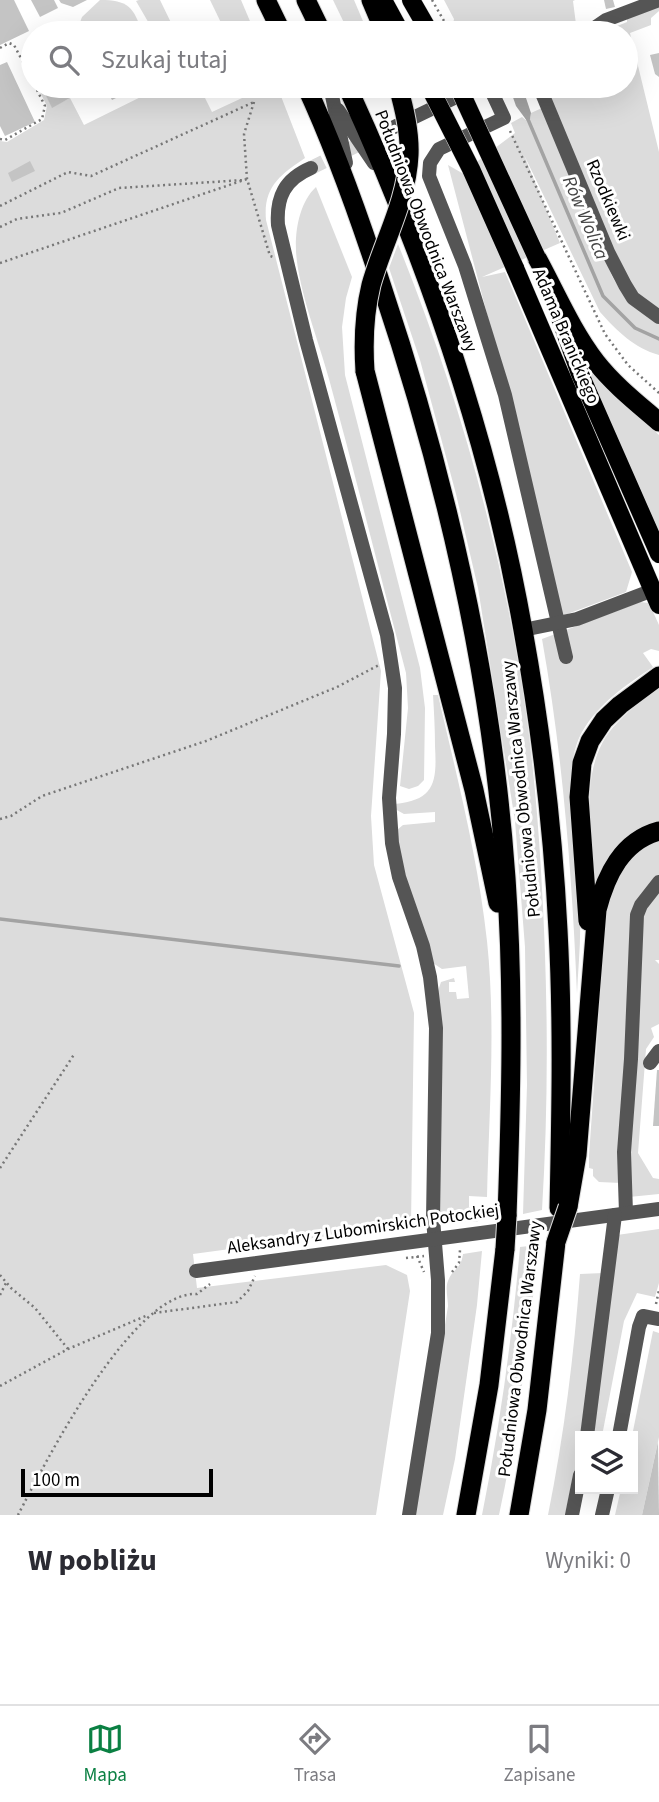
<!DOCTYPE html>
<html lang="pl">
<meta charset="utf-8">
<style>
:root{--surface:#fff;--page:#f7f7f7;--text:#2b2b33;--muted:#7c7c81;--line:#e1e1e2;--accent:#0b8043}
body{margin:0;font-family:"Source Sans 3",sans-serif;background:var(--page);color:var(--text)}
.controls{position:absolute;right:21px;bottom:21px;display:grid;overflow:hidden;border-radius:0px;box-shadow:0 7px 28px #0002}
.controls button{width:63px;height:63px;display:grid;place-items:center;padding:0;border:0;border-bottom:2px solid var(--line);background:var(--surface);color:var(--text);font:35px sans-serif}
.scale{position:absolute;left:21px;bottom:18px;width:192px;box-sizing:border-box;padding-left:7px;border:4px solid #000;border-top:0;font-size:19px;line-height:24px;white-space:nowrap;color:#000;-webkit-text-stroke:5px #fff;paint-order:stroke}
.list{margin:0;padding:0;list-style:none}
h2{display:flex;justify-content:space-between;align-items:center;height:91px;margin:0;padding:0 28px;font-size:30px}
h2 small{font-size:23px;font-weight:400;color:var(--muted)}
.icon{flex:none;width:38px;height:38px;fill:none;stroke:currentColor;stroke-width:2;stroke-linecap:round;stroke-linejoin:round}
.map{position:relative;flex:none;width:659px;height:1515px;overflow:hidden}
.search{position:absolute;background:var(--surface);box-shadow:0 7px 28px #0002;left:21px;right:21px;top:21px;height:77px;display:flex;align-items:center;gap:18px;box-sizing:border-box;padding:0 24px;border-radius:38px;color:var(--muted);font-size:26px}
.sheet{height:189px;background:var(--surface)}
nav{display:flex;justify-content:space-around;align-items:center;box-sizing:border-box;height:98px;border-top:2px solid var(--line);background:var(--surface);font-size:19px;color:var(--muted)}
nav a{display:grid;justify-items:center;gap:4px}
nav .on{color:var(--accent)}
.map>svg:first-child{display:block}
.green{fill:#dcdcdc}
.water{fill:#a3a3a3}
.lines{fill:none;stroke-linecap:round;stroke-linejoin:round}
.stream{stroke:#a3a3a3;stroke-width:3.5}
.building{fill:#c4c4c4}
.minor-tunnel{stroke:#d9d9d9;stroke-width:14;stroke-dasharray:14 7;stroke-linecap:butt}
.major-casing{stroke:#dbdbdb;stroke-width:19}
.highway-casing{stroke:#dbdbdb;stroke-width:21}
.path{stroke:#777;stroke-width:2.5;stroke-dasharray:2 3.5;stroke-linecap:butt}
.minor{stroke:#555;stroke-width:14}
.major{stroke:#000;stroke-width:18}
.highway{stroke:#000;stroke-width:19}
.major-bridge-casing{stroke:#dbdbdb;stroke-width:19;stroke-linecap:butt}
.highway-bridge-casing{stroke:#dbdbdb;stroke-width:21;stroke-linecap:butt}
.major-bridge{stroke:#000;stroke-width:18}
.highway-bridge{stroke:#000;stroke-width:19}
.labels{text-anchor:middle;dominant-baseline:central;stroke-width:6;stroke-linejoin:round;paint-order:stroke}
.street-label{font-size:18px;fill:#000;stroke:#fff}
.water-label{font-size:19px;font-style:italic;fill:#444;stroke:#fff}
</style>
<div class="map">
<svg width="659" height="1515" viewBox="0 0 659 1515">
<rect width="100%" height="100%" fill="#fff"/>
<!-- green -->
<g class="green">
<path d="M100,0C128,0 134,7 142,33H76L82,17Z"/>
<polygon points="139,0 160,0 176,33 171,33 168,29 154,32 136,1"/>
<polygon points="210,0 241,0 255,33 226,33"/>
<polygon points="333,0 354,0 368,33 349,33"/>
<polygon points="444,0 575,0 573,1 577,32 458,33 453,24 454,19"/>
<polygon points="659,2 659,11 651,18 651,25 630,33 659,152 659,310 631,290 543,86 626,86 626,33 600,33 627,22 627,16"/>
<path d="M37,86H41L52,107L70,98L84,125L163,86H199L212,112L255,92L252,86H277L305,158C280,175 263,187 266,220L381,671L371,816L374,865L414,1013L411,1225L193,1254L197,1288L386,1265L407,1275L410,1291L376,1515H0V141L7,142L44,120L47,106Z"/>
<path d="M542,108L612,276C623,298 638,309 659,321V355C634,348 617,331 600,312L524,155L560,243L482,277L505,272L632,572L626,592L562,616L508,394L448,165L462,173L515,133L511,123L522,117L527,121L530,119L531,113Z"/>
<path d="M316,187L352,277L346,298L342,327L345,375L420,668L425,708L424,780L418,786L409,789L400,786L408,708L406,673C380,575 356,477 329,379C319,342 298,289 296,251C295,229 300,202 316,187Z"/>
<path d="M398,244C452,377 493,518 518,661C530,730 537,801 541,871C548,985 549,1097 542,1210L523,1214L527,1085L525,947L515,821L478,588L456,494L420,360L389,268Z"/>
<polygon points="585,363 599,380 659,435 659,535"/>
<path d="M640,602L649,603L659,625V651L651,649L643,653L653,667C626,685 599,703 582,732C558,775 578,868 580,918C581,943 578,969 577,994C572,874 563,757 542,639Z"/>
<path d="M659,688V823C624,841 609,846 596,885C592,833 576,764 617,723C629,710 645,699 659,688Z"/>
<path d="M433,695H438C457,777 478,858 487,941C496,1026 489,1112 487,1197L469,1196V1207L480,1219L477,1222L444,1220L442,1215L439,1214L438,991L441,982L454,978L455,982H449V992H456L457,999L469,998L466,966L442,969L433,963L401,863L397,830L403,825L435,822V812L404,814L395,809V804C435,800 437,782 435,746C435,729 434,712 433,695Z"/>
<polygon points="659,839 659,877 638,904 621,1183 599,1182 593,1176 593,1169 589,1168 589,1156 607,896 629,856"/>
<polygon points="659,888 659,960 655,960 659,964 659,1024 651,1028 654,1037 646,1049 638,1153 653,1178 659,1179 659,1194 629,1197 628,1160 644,907"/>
<polygon points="659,1229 659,1283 655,1297 637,1293 624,1321 602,1436 590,1436 617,1235"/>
<path d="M538,1245C530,1336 518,1426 499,1515H482C500,1426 512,1338 520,1247Z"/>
<path d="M482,1251L477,1305L455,1459L443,1515H415L448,1306C448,1299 445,1288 448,1281C452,1269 461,1270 463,1254Z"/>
<path d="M603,1273L577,1464L567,1515H548C564,1436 574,1355 580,1274Z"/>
<polygon points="653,1331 659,1333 659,1437 642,1515 615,1515 621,1489 633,1489 632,1436"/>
</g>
<!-- water -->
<polygon class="water" points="509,86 522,86 531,113 530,119 527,121 516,106"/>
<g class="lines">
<!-- stream -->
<g class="stream">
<polyline points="527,117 603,296 635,328 659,339"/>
<polyline points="0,919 399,966"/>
</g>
</g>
<!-- building -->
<g class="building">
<polygon points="0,0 14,0 29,31 0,45"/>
<polygon points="31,0 54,0 58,8 40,17"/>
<polygon points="59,0 87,0 73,7 61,3"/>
<polygon points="604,0 613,0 615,7 606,9"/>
<polygon points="33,51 33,72 25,56"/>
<polygon points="659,53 659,77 655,74 650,55"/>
<polygon points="7,62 35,122 5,136 0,126 0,65"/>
<polygon points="41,86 64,86 70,98 52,108"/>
<polygon points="105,86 145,86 142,93 131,98 122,95 112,100"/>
<polygon points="30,161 35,171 12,182 8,173"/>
<polygon points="657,1070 659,1070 659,1126 653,1126"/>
<polygon points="658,1442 659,1515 642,1515"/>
</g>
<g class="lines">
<!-- minor-tunnel -->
<polyline class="minor-tunnel" points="311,168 390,129"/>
<!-- major casing -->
<g class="major-casing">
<g id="major">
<polyline points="383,0 401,33"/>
<polyline points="411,0 430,33"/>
<polyline points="515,268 659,605"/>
<polyline points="558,312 580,374 659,554"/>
</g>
</g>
<!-- highway casing -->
<g class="highway-casing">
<g id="highway">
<polyline points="266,0 282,33"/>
<polyline points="306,0 322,33"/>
<polyline points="371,0 385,33"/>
<path d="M306,86C336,151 360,219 382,287C446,478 492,677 506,878C514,991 511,1103 507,1216"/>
<path d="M347,86C426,258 490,443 523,630C541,729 553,830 558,930C563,1022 561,1115 559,1208"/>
<path d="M537,258C556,293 572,331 596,362C614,385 637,403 659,422"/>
<polyline points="365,371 474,790 498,903"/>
<polyline points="588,921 579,797 582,763 590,741 604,720 620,705 659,676"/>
<path d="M568,1207L577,1155L597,910C606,875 622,841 659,831"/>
<polyline points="466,1515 489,1385 505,1249"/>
<polyline points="519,1515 537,1410 556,1242"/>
</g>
</g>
<!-- path -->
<g class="path">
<polyline points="432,0 451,33"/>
<polyline points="0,48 9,43 14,45 33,81"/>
<polyline points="254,102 244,134 247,179 270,256 273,257"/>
<polyline points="510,131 605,334 628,365 659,393"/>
<polyline points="0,139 5,140 42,119 45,106 35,86"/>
<polyline points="0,206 68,172 91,176 254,102"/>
<polyline points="0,227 17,219 61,213 119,188 244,180"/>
<polyline points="0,263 247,179"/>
<polyline points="0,819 11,816 42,796 206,741 337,687 379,665"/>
<polyline points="0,1168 75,1053"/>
<polyline points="417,1256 424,1272"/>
<polyline points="406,1258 424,1256"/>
<polyline points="452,1272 459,1263 460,1250"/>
<polyline points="0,1275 11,1288 35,1308 68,1349"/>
<polyline points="0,1295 6,1283"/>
<polyline points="656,1304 659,1290"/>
<polyline points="154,1313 237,1302 248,1291 255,1276"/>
<polyline points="0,1386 68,1349 148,1315"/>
<path d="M18,1515C45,1463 132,1291 197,1294L210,1284"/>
</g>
<!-- minor -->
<g class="minor">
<polyline points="587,33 606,20 659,0"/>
<polyline points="330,86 346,163"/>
<polyline points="489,86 504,118 439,149 430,163 429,176 465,266 505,395 566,657"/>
<polyline points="539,86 608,252 625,285 633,298 659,317"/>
<polyline points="338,110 374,163"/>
<polyline points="390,129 479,86"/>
<path d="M311,168C285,179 276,197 278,225L306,340L387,635L395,688L394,734L389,798L392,843L399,877L423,946L430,977L436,1028L433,1219L438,1280V1333L409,1515"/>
<polyline points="523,630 577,619 653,590"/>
<polyline points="650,1063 659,1051"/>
<polyline points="626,1213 624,1152 631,1059 637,915 641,905 659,882"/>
<polyline points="196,1271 659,1209"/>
<polyline points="587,1436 615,1215"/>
<polyline points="619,1436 639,1327 643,1316 659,1319"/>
<polyline points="572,1515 580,1475"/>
<polyline points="602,1515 608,1489"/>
</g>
<!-- major -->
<use href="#major" class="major"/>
<!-- highway -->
<use href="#highway" class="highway"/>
<!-- major-bridge casing -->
<g class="major-bridge-casing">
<g id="major-bridge">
<polyline points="429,86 471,169 515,268"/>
<polyline points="458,86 537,258"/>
</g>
</g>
<!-- highway-bridge casing -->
<g class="highway-bridge-casing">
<g id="highway-bridge">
<path d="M365,371C363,341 364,314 371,285C383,242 407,201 409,155C410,132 404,108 398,86"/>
<polyline points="556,1242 568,1207"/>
<polyline points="505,1249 507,1216"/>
</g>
</g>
<!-- major-bridge -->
<use href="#major-bridge" class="major-bridge"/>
<!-- highway-bridge -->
<use href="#highway-bridge" class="highway-bridge"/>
</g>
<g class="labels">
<!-- street labels -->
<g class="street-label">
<text transform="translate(608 200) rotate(67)">Rzodkiewki</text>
<text transform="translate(426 231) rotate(69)">Południowa Obwodnica Warszawy</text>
<text transform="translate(566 336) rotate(67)">Adama Branickiego</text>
<text transform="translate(521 789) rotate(-96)">Południowa Obwodnica Warszawy</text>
<text transform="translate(363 1229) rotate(-8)">Aleksandry z Lubomirskich Potockiej</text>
<text transform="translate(520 1349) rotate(-83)">Południowa Obwodnica Warszawy</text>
</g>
<!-- water labels -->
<g class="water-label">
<text transform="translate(585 218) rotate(67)">Rów Wolica</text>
</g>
</g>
</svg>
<div class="controls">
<button><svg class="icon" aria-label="layers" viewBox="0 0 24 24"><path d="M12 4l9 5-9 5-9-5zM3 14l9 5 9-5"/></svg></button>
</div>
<div class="scale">100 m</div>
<div class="search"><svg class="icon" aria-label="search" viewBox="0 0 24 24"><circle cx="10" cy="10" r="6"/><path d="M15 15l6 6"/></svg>Szukaj tutaj</div>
</div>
<section class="sheet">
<h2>W pobliżu<small>Wyniki: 0</small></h2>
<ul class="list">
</ul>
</section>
<nav>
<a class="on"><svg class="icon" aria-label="map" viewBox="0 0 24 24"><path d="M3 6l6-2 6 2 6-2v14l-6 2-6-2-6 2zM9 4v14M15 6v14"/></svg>Mapa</a>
<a><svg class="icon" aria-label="directions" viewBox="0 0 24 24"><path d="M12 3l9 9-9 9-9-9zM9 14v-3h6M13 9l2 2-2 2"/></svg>Trasa</a>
<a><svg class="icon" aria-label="saved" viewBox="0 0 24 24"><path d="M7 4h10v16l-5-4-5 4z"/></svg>Zapisane</a>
</nav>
